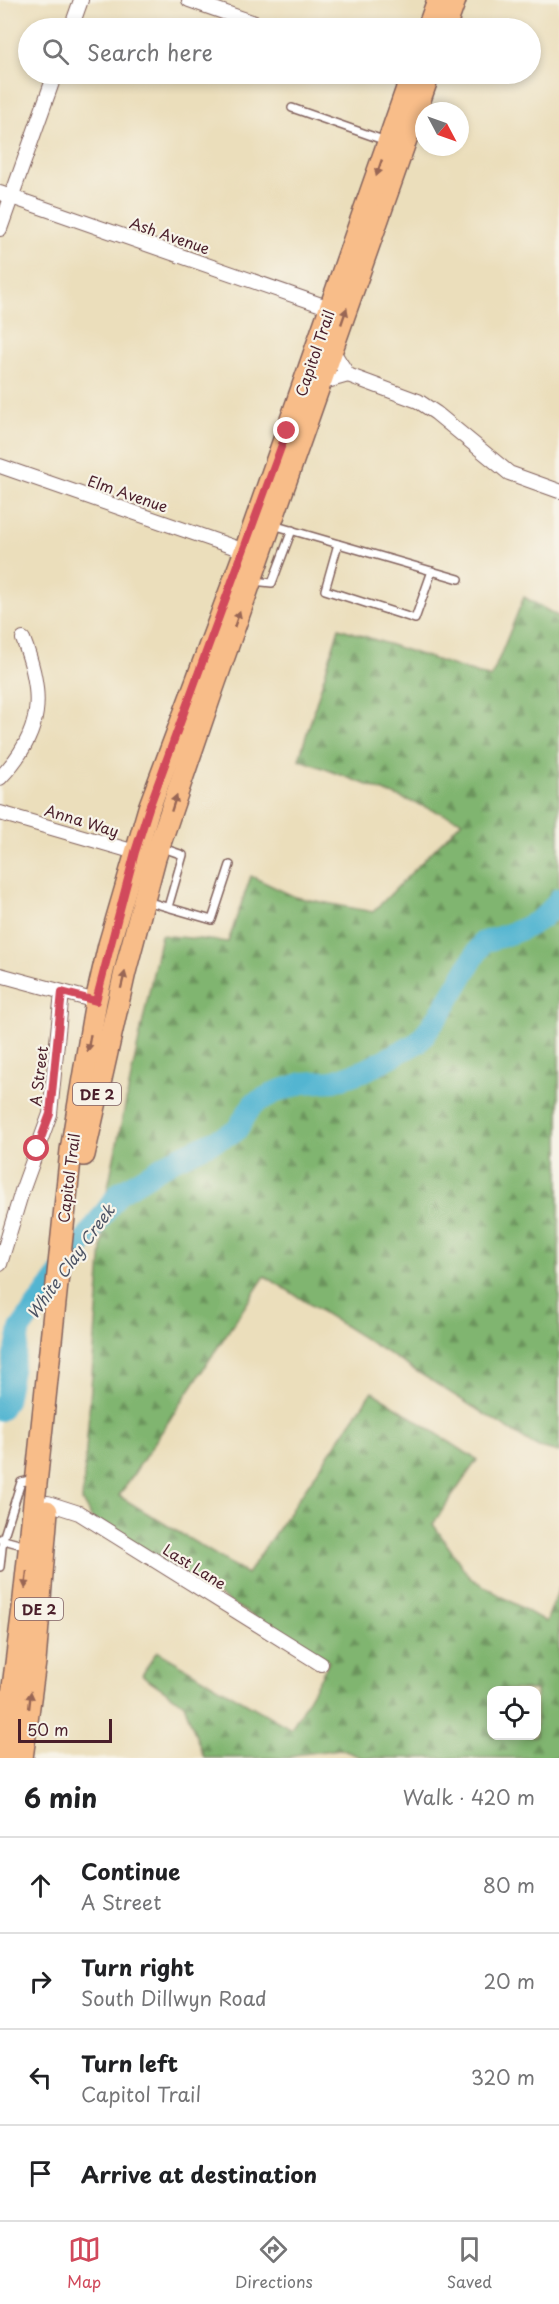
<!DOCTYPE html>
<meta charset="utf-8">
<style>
:root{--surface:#fff;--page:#f2f2f2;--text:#202124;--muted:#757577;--line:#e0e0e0;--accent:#d1495b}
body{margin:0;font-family:"Playpen Sans",sans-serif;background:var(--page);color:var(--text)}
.controls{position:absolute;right:18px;bottom:18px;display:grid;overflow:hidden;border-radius:12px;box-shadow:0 3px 9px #0003}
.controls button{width:54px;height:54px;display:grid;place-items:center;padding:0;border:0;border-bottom:2px solid var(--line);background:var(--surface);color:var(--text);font:30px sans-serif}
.compass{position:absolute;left:415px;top:102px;width:54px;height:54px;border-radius:50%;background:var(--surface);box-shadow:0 3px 9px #0003;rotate:131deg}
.scale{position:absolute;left:18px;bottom:15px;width:94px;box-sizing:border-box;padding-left:6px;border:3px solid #4a1f2b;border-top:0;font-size:16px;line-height:21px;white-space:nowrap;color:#4a1f2b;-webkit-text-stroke:4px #f7f3e8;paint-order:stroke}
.stop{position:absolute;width:18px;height:18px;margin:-14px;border:4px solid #d1495b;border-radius:50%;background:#fff}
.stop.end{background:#d1495b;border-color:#fff;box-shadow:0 2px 6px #0008}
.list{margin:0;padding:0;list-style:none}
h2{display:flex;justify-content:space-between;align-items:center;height:78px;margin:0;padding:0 24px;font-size:26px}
h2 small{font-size:20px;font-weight:400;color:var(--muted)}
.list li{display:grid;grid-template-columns:39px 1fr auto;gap:18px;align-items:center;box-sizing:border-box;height:96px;padding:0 24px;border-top:2px solid var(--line)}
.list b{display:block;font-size:22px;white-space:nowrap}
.list p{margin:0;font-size:20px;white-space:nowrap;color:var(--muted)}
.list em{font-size:20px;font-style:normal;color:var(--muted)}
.icon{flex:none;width:33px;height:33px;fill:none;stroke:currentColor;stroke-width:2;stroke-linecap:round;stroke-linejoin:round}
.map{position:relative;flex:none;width:559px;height:1758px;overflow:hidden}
.search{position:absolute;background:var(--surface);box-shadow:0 3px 9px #0003;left:18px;right:18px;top:18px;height:66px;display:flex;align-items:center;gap:15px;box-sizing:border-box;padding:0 21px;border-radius:33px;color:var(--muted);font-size:22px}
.sheet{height:462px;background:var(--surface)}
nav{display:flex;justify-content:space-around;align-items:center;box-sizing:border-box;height:84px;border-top:2px solid var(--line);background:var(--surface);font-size:16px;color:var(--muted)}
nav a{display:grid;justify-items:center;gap:3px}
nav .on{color:var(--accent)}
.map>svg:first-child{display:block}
.forest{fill:url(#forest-firs);stroke:#656a4e;stroke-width:1.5;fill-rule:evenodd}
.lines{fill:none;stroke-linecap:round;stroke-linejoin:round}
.river{stroke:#52b5d1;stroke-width:22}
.lane-casing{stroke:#82625d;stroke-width:10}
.street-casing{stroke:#82625d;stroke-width:16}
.primary-casing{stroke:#82625d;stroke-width:24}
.lane{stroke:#fff;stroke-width:7}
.street{stroke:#fff;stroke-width:14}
.primary{stroke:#f8bd89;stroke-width:21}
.oneway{fill:#986655}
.route{stroke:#d1495b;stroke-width:8}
.labels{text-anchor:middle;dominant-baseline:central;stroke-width:4.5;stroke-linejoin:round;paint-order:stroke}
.shield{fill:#f7f3e8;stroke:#7e5f64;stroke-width:1.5}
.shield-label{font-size:14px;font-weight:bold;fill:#4a1f2b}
.street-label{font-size:15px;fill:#4a1f2b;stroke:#f7f3e8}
.water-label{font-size:16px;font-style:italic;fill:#4d5465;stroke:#f7f3e8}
</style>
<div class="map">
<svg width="559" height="1758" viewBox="0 0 559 1758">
<defs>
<pattern id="forest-firs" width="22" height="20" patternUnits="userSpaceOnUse" patternTransform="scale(1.5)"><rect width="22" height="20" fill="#80b570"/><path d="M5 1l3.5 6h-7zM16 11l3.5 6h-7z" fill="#6b935c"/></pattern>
</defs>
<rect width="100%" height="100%" fill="#f7f3e8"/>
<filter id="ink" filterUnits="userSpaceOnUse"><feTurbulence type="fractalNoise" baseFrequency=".0167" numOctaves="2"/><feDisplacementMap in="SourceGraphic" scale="12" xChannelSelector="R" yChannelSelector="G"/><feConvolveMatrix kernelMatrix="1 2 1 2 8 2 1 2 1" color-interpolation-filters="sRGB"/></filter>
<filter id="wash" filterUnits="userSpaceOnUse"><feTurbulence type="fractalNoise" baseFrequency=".008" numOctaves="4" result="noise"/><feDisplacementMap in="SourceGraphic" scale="24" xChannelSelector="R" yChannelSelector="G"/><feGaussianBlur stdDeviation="1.35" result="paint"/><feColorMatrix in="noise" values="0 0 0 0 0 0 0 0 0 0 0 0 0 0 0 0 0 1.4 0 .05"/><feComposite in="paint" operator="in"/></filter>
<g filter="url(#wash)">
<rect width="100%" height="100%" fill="#ebdebb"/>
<!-- forest -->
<path class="forest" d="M524,597L559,617V1452L535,1446L265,1276L119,1496L247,1574L372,1391L477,1460L433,1524L470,1578L546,1622L559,1588V1758H363L340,1749L295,1755L289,1758H204L184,1704L142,1675L157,1651L291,1729L329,1662L92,1519L82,1501L106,1196L161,935L228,942L251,876L295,897L373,912L462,821L299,759L339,628L491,678ZM492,1690H536V1736H492Z"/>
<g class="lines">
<!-- river -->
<path class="river" d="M0,1410L6,1401L20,1329L119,1193L173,1160L236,1131L253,1104L276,1092L303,1083L334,1081L366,1070L419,1042L442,1011L483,942C511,934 543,926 559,899"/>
</g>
</g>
<g filter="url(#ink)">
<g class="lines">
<!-- lane casing -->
<g class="lane-casing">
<g id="lane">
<polyline points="292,108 386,141"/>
<polyline points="273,525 459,579"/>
<polyline points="338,544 325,590 415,619 432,571"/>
<polyline points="253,581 272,583 292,530"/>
<polyline points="160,847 183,855 168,907"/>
<polyline points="146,901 212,920 230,865"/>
<polyline points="0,1539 26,1546"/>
<polyline points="0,1567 3,1539 21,1482 34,1479"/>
</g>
</g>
<!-- street casing -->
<g class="street-casing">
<g id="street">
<polyline points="189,0 269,28"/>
<polyline points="71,28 81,0"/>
<polyline points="0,193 330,308"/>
<polyline points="0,229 55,74"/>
<polyline points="348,375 418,401 436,413 509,473 559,491"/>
<polyline points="320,383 348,375 332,350"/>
<polyline points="0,466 245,551"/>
<path d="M0,778C43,733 45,695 23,639"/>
<polyline points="0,813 142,854"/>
<polyline points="0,975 96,1001"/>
<polyline points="0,1264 22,1191 50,1114 62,992"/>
<polyline points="48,1503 79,1513 321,1664"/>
</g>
</g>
<!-- primary casing -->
<g class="primary-casing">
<g id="primary">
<polyline points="428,28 438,0"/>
<polyline points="445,28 455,0"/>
<polyline points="84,1155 125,972 155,858 213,688 429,74"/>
<polyline points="4,1758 23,1608 71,1150 96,1001 109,945 149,808 245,551 412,74"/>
<polyline points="22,1758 35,1662 47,1511"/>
</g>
</g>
<!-- lane -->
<use href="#lane" class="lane"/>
<!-- street -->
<use href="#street" class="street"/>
<!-- primary -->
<use href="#primary" class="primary"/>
</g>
<!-- one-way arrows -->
<defs><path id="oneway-solid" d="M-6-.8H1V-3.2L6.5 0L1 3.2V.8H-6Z" transform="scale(1.5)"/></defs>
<g class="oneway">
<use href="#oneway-solid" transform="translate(379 168) rotate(109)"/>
<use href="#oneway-solid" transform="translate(344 316) rotate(-71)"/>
<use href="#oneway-solid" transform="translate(237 619) rotate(-71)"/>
<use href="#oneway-solid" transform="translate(174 803) rotate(-72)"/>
<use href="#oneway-solid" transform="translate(123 980) rotate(-76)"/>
<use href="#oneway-solid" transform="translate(89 1043) rotate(100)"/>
<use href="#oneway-solid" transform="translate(26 1580) rotate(96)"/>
<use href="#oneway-solid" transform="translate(30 1700) rotate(-84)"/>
</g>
</g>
<g class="lines" filter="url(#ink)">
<!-- route -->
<polyline class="route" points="37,1149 50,1114 62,992 96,1001 135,852 149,808 287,431"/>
</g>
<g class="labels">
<!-- shield labels -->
<g class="shield">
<rect x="73" y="1083" width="48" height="22" rx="4.5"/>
<rect x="15" y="1598" width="48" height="22" rx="4.5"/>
</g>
<g class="shield-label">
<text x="97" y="1094">DE 2</text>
<text x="39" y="1609">DE 2</text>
</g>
<!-- street labels -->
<g class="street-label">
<text transform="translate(170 235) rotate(19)">Ash Avenue</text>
<text transform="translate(314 353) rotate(-71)">Capitol Trail</text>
<text transform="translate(128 493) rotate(19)">Elm Avenue</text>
<text transform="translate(82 820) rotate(17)">Anna Way</text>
<text transform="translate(38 1076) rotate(-83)">A Street</text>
<text transform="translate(68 1178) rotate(-83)">Capitol Trail</text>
<text transform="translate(195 1566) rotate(32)">Last Lane</text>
</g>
<!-- water labels -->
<g class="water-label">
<text transform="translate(70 1261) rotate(-54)">White Clay Creek</text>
</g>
</g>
</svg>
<div class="controls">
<button><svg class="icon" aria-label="locate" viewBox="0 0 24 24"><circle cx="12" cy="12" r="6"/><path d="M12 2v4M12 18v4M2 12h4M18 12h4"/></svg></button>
</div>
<svg class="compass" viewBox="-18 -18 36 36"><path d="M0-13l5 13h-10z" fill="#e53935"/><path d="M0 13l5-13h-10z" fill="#757577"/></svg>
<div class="scale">50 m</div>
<div class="stop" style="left:37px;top:1149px"></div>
<div class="stop end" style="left:287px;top:431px"></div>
<div class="search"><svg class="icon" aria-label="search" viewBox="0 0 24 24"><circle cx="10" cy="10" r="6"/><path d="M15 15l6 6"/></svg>Search here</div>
</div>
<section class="sheet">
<h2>6 min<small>Walk · 420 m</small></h2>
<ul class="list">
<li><svg class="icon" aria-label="ahead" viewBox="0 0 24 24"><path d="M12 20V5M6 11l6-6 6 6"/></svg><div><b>Continue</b><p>A Street</p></div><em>80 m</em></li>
<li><svg class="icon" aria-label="right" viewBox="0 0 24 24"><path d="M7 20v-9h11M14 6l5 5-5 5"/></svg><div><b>Turn right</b><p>South Dillwyn Road</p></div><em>20 m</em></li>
<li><svg class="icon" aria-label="left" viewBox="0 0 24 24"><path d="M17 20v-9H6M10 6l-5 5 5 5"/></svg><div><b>Turn left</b><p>Capitol Trail</p></div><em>320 m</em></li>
<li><svg class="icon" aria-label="arrive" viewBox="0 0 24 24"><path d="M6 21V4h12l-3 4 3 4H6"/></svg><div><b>Arrive at destination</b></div></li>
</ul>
</section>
<nav>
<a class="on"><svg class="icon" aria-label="map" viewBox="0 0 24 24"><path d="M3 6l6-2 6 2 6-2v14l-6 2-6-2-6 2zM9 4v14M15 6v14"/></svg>Map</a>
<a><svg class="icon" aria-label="directions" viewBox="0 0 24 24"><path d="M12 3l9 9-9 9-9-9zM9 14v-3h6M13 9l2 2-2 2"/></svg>Directions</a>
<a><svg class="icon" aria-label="saved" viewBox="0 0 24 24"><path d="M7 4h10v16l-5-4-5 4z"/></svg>Saved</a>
</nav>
